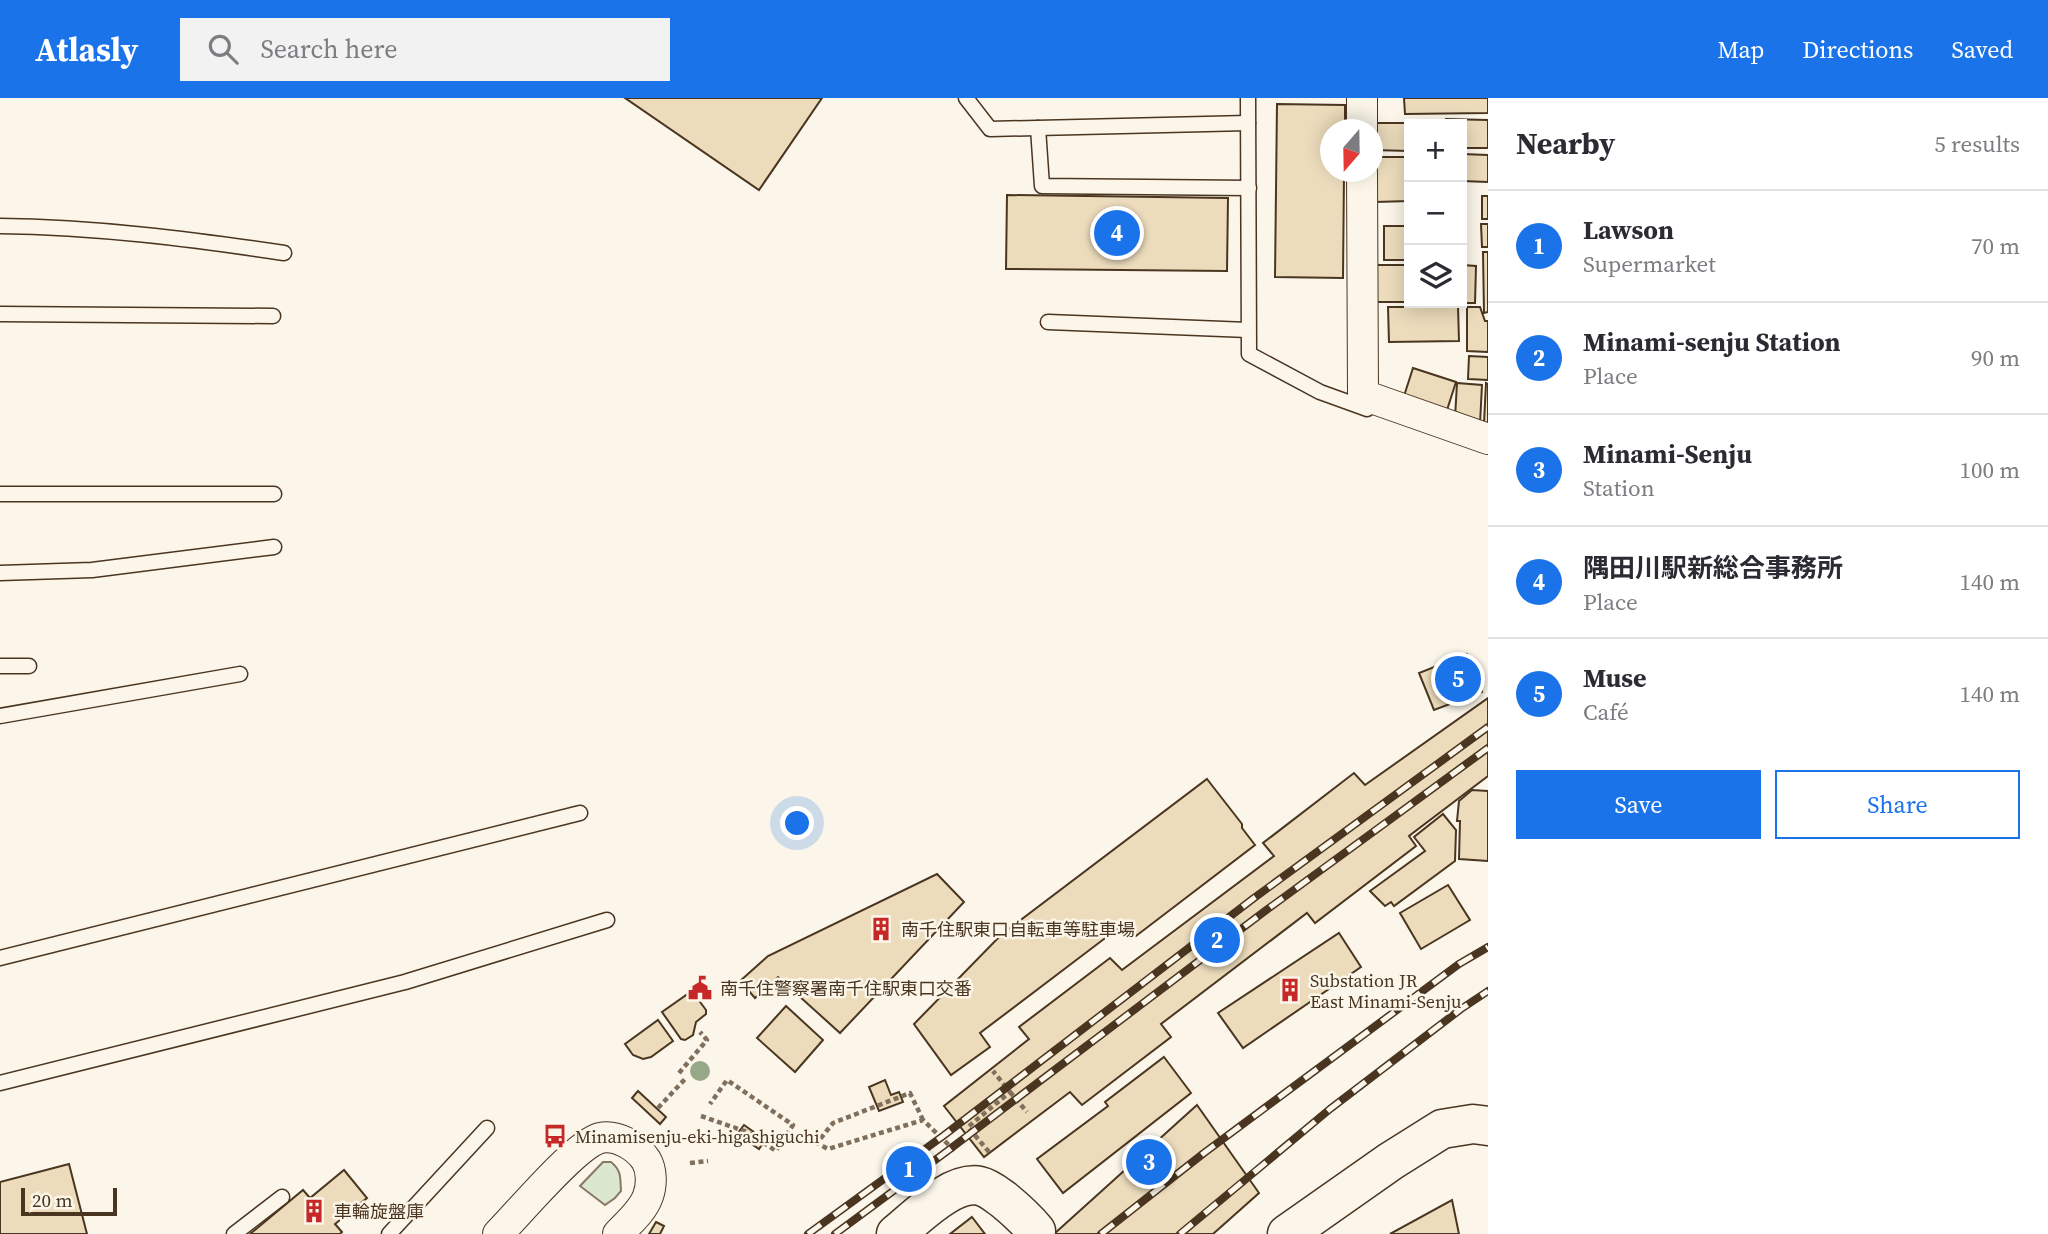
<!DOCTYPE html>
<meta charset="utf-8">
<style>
:root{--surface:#fff;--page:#f2f2f3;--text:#2b2b33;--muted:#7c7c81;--line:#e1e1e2;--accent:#1a73e8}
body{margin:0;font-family:"Source Serif 4","Noto Sans JP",serif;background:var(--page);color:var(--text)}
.controls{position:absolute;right:21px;top:21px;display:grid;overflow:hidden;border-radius:0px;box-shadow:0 4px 18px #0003}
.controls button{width:63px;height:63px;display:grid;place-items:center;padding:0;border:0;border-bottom:2px solid var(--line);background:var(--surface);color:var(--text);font:35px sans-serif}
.compass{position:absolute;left:1320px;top:21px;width:63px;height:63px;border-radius:50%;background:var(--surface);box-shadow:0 4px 18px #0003;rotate:200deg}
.scale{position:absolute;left:21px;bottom:18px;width:96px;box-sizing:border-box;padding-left:7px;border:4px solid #4a3520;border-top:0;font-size:19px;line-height:24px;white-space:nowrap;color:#4a3520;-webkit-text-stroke:5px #fbf6e9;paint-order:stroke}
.you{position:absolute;left:798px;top:726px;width:24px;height:24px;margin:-18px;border:5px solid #fff;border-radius:50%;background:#1a73e8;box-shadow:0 0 0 10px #1a73e833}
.badge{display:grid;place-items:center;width:46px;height:46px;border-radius:50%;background:var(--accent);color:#fff;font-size:23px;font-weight:700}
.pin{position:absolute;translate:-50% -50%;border:4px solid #fff;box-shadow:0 2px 7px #0006}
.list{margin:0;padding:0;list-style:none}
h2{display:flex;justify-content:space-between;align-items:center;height:91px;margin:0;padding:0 28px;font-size:30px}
h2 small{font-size:23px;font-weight:400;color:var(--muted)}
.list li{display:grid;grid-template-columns:46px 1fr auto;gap:21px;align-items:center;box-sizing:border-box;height:112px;padding:0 28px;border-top:2px solid var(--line)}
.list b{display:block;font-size:26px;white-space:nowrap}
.list p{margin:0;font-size:23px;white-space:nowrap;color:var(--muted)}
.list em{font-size:23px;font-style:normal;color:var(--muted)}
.actions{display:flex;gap:14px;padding:21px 28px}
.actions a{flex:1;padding:16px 0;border:2px solid var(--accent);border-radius:0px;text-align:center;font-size:24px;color:var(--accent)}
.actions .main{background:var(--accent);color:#fff}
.icon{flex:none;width:38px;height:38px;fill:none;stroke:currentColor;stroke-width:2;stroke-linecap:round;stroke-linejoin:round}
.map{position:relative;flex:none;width:1488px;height:1136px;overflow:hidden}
header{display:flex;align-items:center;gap:42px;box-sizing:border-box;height:98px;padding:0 35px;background:var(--accent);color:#fff}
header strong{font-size:33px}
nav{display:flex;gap:38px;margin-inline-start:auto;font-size:24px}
.search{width:490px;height:63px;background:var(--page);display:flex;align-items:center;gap:18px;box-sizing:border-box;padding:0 24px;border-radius:0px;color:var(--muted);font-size:26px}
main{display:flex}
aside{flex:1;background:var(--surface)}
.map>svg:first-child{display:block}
.green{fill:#dce7d0;stroke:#887966;stroke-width:2}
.building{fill:#ecdcbc;stroke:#4a3520;stroke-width:2}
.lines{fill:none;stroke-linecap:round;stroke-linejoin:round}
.lane-casing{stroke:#4a3520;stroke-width:17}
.street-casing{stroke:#4a3520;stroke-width:32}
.secondary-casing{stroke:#4a3520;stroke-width:41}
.path{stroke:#7f6f5c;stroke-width:4.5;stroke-dasharray:5 3.5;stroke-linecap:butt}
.lane{stroke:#fbf6e9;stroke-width:14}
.street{stroke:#fbf6e9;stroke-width:30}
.secondary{stroke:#fbf6e9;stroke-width:38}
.rail-casing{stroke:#4a3520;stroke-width:8}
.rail{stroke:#fbf6e9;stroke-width:5;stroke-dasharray:16;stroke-linecap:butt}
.tree{fill:#96a887}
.labels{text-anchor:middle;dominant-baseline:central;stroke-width:5;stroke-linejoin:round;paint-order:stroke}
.poi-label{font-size:18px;fill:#4a3520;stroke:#fbf6e9;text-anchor:start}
</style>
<header>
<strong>Atlasly</strong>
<div class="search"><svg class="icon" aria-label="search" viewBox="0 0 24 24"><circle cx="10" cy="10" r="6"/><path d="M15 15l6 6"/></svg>Search here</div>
<nav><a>Map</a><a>Directions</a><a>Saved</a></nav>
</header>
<main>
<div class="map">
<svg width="1488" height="1136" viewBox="0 0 1488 1136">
<rect width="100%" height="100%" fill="#fbf6e9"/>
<!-- green -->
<path class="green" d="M603,1064H611C622,1073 620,1080 621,1093L615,1100L605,1107L580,1088Z"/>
<!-- building -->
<g class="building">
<polygon points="625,0 822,0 759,92"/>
<polygon points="1404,0 1488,0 1488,15 1405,16"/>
<polygon points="1277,6 1345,7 1345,32 1330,32 1330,74 1344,74 1343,180 1275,179"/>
<polygon points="1446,21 1488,22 1488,50 1462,50 1462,26 1445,26"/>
<polygon points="1375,25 1409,25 1409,53 1374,52"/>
<polygon points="1462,56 1488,57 1488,84 1462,83"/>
<polygon points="1374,59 1409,59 1409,103 1375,104"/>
<polygon points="1007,97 1228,100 1227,173 1006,171"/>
<rect x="1482" y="98" width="6" height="23"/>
<polygon points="1481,126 1488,126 1488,149 1482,149"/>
<rect x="1384" y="128" width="25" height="34"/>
<polygon points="1483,154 1488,154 1488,214 1484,215"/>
<rect x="1377" y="167" width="32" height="37"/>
<polygon points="1462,167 1476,168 1475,205 1442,205 1462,205"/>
<polygon points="1388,209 1458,209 1459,243 1389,244"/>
<polygon points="1467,209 1480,209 1485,223 1488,223 1488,254 1467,253"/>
<polygon points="1469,258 1488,259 1488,282 1468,281"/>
<polygon points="1413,270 1456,284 1447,312 1404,298"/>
<polygon points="1457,285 1482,287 1480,326 1455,320"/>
<polygon points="1486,285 1488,286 1488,325 1484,325"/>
<polygon points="1467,556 1482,594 1434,612 1419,575"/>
<polygon points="1488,600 1488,678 1409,738 1416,748 1315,825 1307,815 1161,926 1171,939 1082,1007 1070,994 984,1059 944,1008 1029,941 1019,929 1110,860 1122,872 1274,758 1263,745 1354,675 1365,687"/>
<polygon points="1207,681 1242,726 1242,730 1255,747 1136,838 1125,825 980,935 990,949 951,977 914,926 1002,836"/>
<polygon points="1472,692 1488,693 1488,763 1459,761 1460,723 1457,723 1459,703"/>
<polygon points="1443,716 1456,732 1455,763 1394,808 1391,804 1385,808 1370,793 1425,753 1414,739"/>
<polygon points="937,776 964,804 840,935 778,879 755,900 740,883 768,858"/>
<polygon points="1448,787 1470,822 1421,851 1400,815"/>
<polygon points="1339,835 1361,869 1243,950 1218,915"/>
<polygon points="692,893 706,912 706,916 696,924 693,937 685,942 681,941 662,914"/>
<polygon points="786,908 823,942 795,974 757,940"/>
<polygon points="658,922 673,943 651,959 643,961 633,957 625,946"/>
<polygon points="1164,959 1191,995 1063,1095 1037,1061 1108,1008 1105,1004"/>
<polygon points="885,982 891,997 899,994 903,1004 879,1013 869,989"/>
<polygon points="638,993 666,1019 660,1026 632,1000"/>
<polygon points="1197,1007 1259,1095 1213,1136 1054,1136"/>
<polygon points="744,1027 765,1042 759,1051 737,1036"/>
<polygon points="69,1066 87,1136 0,1136 0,1084"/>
<polygon points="344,1072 367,1100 335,1126 342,1134 340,1136 250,1136 303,1092 310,1100"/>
<polygon points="1452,1102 1459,1136 1390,1136"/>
<polygon points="972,1119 985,1136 950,1136"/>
<polygon points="656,1124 664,1128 660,1136 649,1136"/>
</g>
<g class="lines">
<!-- lane casing -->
<g class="lane-casing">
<g id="lane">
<polyline points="966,0 990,31 1248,25"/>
<polyline points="1248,0 1249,256 1320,294 1367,311"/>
<polyline points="1038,30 1042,88 1249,90"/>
<path d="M0,128C95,129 190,141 284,155"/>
<polyline points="0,216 273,218"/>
<polyline points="1048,224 1248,232"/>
<polyline points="0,396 274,396"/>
<polyline points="0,475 92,472 274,449"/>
<polyline points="0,568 29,568"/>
<polyline points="0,618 240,576"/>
<polyline points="0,860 580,715"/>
<polyline points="0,985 405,884 607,822"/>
<polyline points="234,1136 282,1099"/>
<polyline points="389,1136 487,1030"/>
</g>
</g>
<!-- street casing -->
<g class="street-casing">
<g id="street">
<polyline points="1362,0 1362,32"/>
<polyline points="1362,74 1363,297 1488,341"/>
<path d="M498,1136C519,1115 575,1047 600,1040C616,1036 637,1048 646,1062C652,1072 652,1087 648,1098C643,1113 628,1125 618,1136"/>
</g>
</g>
<!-- secondary casing -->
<g class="secondary-casing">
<g id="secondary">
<path d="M896,1136C916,1120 952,1082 980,1088C989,1090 997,1097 1004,1102C1015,1111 1027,1122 1036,1133"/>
<polyline points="1287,1136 1391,1063 1442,1031 1473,1026 1488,1028"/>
</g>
</g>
<!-- path -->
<g class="path">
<polyline points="679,975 707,942 700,934"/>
<polyline points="1010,994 1027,1014"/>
<polyline points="658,1010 685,981"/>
<polyline points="701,1018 747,1034 776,1053 793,1027 727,982 710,1006"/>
<polyline points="923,1022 910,995 833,1025 817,1045 828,1051 923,1022 956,1054"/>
<polyline points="989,1054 968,1029 1010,994 993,973"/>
<polyline points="690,1065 708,1063"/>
</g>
<!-- lane -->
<use href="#lane" class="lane"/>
<!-- street -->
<use href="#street" class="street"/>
<!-- secondary -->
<use href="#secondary" class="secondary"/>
<!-- rail casing -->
<g class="rail-casing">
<g id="rail">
<polyline points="808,1136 943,1038 1254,800 1488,629"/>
<polyline points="835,1136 946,1054 1265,813 1488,650"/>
<polyline points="1101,1136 1204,1055 1459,866 1488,849"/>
<polyline points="1180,1136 1330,1011 1461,911 1488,893"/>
</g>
</g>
<!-- rail -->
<use href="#rail" class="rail"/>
</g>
<!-- trees -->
<circle class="tree" cx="700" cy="973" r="10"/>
<!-- icons -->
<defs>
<g id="building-bare" transform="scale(1.89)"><path d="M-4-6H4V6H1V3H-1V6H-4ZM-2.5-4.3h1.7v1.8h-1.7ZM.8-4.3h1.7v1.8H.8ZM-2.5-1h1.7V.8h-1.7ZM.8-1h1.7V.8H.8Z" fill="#c62828" stroke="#fbf6e9" stroke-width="2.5" paint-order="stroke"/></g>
<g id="civic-bare" transform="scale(1.89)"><path d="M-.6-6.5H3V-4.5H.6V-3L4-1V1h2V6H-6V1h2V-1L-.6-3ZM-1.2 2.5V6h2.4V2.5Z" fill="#c62828" stroke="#fbf6e9" stroke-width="2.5" paint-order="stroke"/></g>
<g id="bus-bare" transform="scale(1.89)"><path d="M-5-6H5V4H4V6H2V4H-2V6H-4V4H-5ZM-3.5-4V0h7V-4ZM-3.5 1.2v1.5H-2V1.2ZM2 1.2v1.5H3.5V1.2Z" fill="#c62828" stroke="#fbf6e9" stroke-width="2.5" paint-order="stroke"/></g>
</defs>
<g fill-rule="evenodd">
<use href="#building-bare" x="881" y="831"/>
<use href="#civic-bare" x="700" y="890"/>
<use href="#building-bare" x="1290" y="892"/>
<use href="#bus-bare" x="555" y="1038"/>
<use href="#building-bare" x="314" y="1113"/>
</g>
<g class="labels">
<!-- poi labels -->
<g class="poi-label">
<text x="901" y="831">南千住駅東口自転車等駐車場</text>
<text x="1310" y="882">Substation JR<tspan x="1310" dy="21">East Minami-Senju</tspan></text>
<text x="720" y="890">南千住警察署南千住駅東口交番</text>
<text x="575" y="1038">Minamisenju-eki-higashiguchi</text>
<text x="334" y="1113">車輪旋盤庫</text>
</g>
</g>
</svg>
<div class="controls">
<button>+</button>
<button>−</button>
<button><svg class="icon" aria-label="layers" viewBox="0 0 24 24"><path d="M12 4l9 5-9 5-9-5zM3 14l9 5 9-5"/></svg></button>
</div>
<svg class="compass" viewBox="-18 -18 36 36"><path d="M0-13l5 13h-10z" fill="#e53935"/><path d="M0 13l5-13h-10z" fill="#7c7c81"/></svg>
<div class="scale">20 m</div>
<div class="you"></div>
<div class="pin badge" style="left:909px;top:1071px">1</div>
<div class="pin badge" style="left:1217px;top:842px">2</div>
<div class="pin badge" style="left:1149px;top:1064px">3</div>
<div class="pin badge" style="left:1117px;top:135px">4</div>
<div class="pin badge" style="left:1458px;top:581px">5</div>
</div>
<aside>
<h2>Nearby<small>5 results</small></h2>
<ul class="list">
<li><span class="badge">1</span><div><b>Lawson</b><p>Supermarket</p></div><em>70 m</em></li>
<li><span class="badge">2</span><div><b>Minami-senju Station</b><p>Place</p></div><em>90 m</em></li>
<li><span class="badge">3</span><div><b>Minami-Senju</b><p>Station</p></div><em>100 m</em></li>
<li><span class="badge">4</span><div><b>隅田川駅新総合事務所</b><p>Place</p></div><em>140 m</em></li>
<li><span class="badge">5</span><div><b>Muse</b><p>Café</p></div><em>140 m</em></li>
</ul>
<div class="actions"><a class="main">Save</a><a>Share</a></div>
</aside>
</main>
